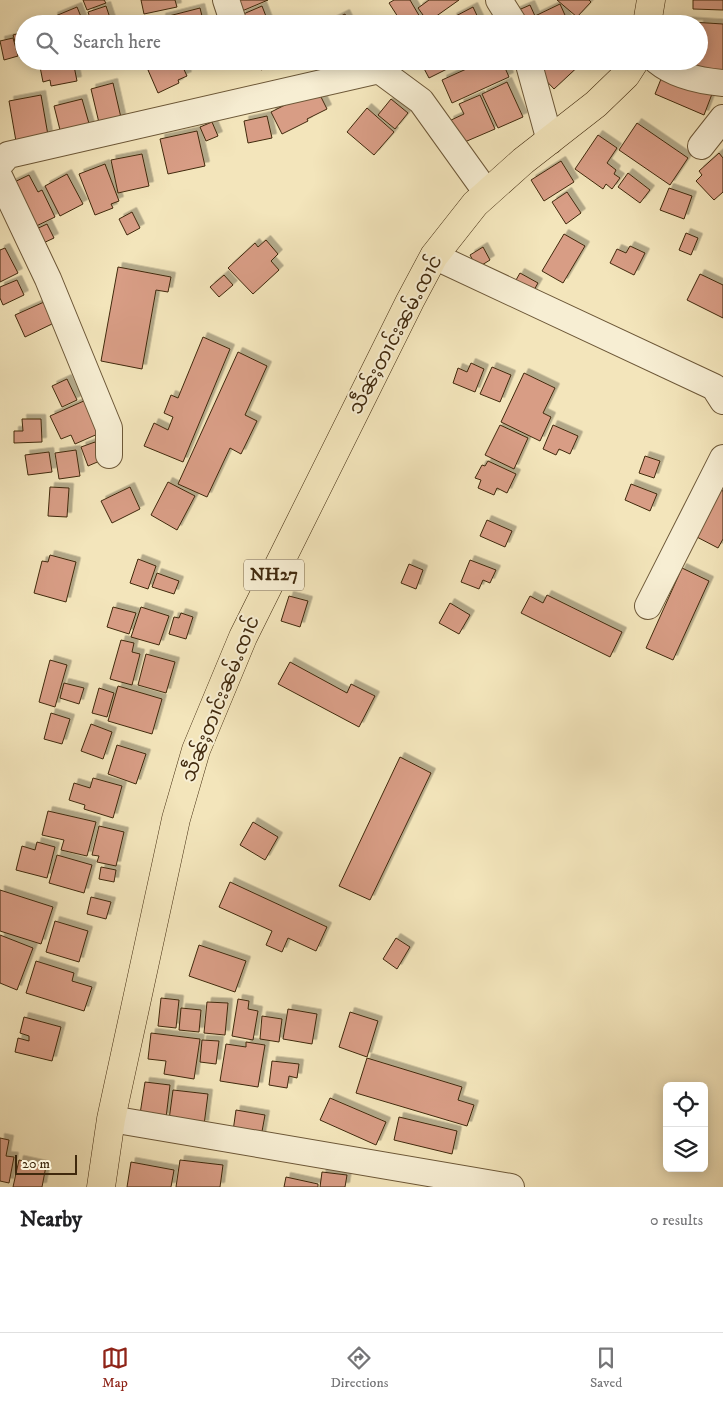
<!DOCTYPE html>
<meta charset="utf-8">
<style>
:root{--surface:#fff;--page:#f2f2f2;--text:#202124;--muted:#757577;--line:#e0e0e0;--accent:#8f2418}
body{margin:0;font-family:"IM FELL DW Pica","Noto Sans Myanmar",serif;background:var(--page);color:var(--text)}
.controls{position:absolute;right:15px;bottom:15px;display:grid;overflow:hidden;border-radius:8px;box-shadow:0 2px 12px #0003}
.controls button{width:45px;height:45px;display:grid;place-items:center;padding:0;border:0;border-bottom:1px solid var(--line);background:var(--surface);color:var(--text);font:25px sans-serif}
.scale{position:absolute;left:15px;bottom:12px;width:62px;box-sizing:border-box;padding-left:5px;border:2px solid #40290d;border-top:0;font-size:14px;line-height:18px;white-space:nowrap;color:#40290d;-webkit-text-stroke:4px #f7eed3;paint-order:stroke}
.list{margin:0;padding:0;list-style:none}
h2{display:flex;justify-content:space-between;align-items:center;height:65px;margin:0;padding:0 20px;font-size:21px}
h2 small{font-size:16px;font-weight:400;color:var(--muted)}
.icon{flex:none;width:28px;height:28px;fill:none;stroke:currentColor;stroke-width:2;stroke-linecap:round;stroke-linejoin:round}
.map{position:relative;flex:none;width:723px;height:1187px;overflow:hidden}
.search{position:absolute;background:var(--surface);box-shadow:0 2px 12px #0003;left:15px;right:15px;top:15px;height:55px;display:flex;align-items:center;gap:12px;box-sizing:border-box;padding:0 18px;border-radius:28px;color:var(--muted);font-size:19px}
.sheet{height:145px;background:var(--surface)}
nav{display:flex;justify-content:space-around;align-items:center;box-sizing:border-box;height:70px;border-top:1px solid var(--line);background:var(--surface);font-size:14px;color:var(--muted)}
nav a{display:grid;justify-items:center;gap:2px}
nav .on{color:var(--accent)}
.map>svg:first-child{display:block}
.building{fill:#d89d85;stroke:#40290d;filter:url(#shadow)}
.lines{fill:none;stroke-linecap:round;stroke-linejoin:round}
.minor-casing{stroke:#6d5838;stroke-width:28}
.highway-casing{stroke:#40290d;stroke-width:29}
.minor{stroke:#f7eed3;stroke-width:26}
.highway{stroke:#f3e5bb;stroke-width:28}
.labels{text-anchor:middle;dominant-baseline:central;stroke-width:4;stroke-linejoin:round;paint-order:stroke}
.shield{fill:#f7eed3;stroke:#776448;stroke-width:1}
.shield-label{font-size:18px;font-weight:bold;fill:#40290d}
.street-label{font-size:19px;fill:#40290d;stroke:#f7eed3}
</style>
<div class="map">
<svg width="723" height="1187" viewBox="0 0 723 1187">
<defs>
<filter id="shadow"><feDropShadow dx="4.5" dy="-4.5" stdDeviation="0" flood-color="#0004"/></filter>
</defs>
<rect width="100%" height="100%" fill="#f3e5bb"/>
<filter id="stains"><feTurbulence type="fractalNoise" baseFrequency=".004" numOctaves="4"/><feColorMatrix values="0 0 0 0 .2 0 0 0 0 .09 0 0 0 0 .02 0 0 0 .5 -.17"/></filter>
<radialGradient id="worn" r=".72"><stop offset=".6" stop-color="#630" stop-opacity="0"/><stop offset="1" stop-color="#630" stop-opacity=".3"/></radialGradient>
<!-- building -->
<g class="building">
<polygon points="83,0 104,0 106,3 87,10"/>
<polygon points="141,0 175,0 177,7 144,14"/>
<polygon points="229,0 268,0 235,14"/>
<polygon points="394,0 410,0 424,24 393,24 391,21 398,17 389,3"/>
<polygon points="429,0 459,0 428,22 418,8"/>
<polygon points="557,0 589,0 591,2 577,17"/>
<polygon points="693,0 723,0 723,10 693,9"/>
<polygon points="560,4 569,24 519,24 514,12 530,5 535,16"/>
<polygon points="106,6 112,24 92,24 88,12"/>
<polygon points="262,6 269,24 245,24 241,15"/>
<polygon points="77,7 84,24 55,24 53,17"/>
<polygon points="473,7 481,24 455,24 452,18"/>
<polygon points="200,8 204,24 162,24 161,18"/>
<polygon points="345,14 350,24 325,24"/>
<polygon points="676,21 723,24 723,75 674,61 699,61 699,24 676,24"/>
<polygon points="24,32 24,57 20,58 13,35"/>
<polygon points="13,38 18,56 4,60 0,41"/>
<polygon points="67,61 73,61 77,81 51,86 50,80 43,82 40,67"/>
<polygon points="98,61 109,61 110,63 100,67"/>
<polygon points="167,61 180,61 187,76 178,80 179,83 158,93 148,70"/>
<polygon points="257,61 280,61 261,70"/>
<polygon points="420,61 463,61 429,78"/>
<polygon points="484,61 502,61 509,77 452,103 442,80"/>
<polygon points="549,61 584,61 554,89 538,72"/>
<polygon points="663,74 712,94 704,115 655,94"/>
<polygon points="507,82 523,117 498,128 482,94"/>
<polygon points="113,83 122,122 100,127 91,89"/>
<polygon points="317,89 327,109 307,119 308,121 282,134 271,112"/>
<polygon points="41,95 49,141 17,147 9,101"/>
<polygon points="480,95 495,129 460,144 449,121 464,114 459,104"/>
<polygon points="82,99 90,127 61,134 54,106"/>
<polygon points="391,99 408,113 395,129 378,115"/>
<polygon points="367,108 394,132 374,155 347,132"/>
<polygon points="267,116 272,138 248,143 244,121"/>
<polygon points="212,122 218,136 206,141 200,127"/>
<polygon points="637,123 688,158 670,185 619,150"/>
<polygon points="197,131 205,166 168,174 160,139"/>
<polygon points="598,135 617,148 607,163 616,170 614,174 620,178 612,189 606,184 603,189 575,169"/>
<polygon points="719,153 723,158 723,192 714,200 696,181 702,175 699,171"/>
<polygon points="142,154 149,186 118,193 111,160"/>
<polygon points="561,161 574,182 544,201 531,180"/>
<polygon points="105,164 119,201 111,204 113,208 95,215 79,174"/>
<polygon points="628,173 650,190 640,203 618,187"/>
<polygon points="67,174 83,204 60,216 45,186"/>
<polygon points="29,175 38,192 42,190 55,217 28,230 6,186"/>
<polygon points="669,188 692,196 684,219 660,210"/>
<polygon points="567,192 581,213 566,224 552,202"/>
<polygon points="132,212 140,228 127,235 119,219"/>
<polygon points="47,224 54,238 39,245 32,231"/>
<polygon points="686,233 698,238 691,255 679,250"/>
<polygon points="564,234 585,246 563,283 542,271"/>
<polygon points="266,240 278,254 271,261 279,270 253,294 228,268 255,243 258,247"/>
<polygon points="630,246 645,253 634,275 610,263 617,249 626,253"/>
<polygon points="483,247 490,260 477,268 470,255"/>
<polygon points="5,248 18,273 0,282 0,250"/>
<polygon points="118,267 171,277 168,292 156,290 142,369 101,361"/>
<polygon points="520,273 538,283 530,297 512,287"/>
<polygon points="700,274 723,285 723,318 687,300"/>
<polygon points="224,275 233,285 219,297 210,287"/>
<polygon points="17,280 24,295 3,305 0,298 0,287"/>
<polygon points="44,302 54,323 25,337 15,315"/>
<polygon points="203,337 230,349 183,462 144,446 154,423 168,430 173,417 164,413 171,395 178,398"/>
<polygon points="238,352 267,366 245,415 257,421 241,454 230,448 207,497 178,484"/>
<polygon points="471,363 484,369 475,392 453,383 458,368 467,372"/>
<polygon points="492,367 511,375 500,402 480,394"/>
<polygon points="524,373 555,388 543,413 551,417 540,441 501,422"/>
<polygon points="67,379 77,400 62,407 52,386"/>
<polygon points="86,400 100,433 75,444 71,435 61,439 50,416"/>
<polygon points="22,419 41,419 42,442 14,443 14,431 23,431"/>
<polygon points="500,425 528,438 514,469 485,455"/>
<polygon points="553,425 578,436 570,454 559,449 556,455 543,449"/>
<polygon points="95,442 102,460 88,466 81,447"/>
<polygon points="76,450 80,476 59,479 55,453"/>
<polygon points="49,452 52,472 28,475 25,455"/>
<polygon points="645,456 660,461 654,478 639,473"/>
<polygon points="488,461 516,474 507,493 497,488 494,495 478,488 481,480 475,478 482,465 485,466"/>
<polygon points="168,482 195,496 177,530 151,515"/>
<polygon points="631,484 657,494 650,511 625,500"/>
<polygon points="50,487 69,488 67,517 48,516"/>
<polygon points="130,487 140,509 112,523 101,501"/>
<polygon points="719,489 723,491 723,539 718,548 695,536"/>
<polygon points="487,520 512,531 505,547 480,536"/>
<polygon points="50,555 76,562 66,602 34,593 42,561 48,562"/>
<polygon points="138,559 156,566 148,589 130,583"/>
<polygon points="470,560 496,570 490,583 483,580 479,589 461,582"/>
<polygon points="409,564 423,570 416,589 401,583"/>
<polygon points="682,568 709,581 673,660 646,648"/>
<polygon points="157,573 179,581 174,594 152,587"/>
<polygon points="547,595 622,632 610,657 521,613 530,596 543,603"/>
<polygon points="289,596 308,601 300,627 281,621"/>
<polygon points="450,603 470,615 459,634 439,623"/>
<polygon points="113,607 136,613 129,634 107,627"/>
<polygon points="141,607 169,616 159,645 131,637"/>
<polygon points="181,613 193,617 186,639 169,634 174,617 179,618"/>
<polygon points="121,640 134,643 132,652 140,654 132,685 110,679"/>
<polygon points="146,654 175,662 166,693 138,685"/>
<polygon points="50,660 67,665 55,707 39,702"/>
<polygon points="290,662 347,693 351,684 375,696 359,727 278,684"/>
<polygon points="64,683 84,688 79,704 60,698"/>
<polygon points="118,686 162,699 152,734 108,721"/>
<polygon points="99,688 114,693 107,717 92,713"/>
<polygon points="51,713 70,719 62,744 44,739"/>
<polygon points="91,724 112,732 103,759 81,751"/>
<polygon points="117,745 146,754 136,784 108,774"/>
<polygon points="400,757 431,773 370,900 339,886"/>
<polygon points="93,778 122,786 113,818 84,809 85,805 69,800 74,783 90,788"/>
<polygon points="48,811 96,822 87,856 61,850 64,840 42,835"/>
<polygon points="253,822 278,837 265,860 240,845"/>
<polygon points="99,826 124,832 116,866 97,862 99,856 92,855"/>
<polygon points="37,842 55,847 47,878 16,870 22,846 35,850"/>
<polygon points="57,855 92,865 84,893 49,883"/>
<polygon points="101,867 116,870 114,882 99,879"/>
<polygon points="230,882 327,927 316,951 288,938 282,952 266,945 272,931 219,907"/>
<polygon points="0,890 53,907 41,944 0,931"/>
<polygon points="91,897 111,902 106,919 87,914"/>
<polygon points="55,921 88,931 79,962 46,952"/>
<polygon points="0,935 33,948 17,990 0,983"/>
<polygon points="396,938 410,947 397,969 383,959"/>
<polygon points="199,945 246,961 235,992 189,976"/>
<polygon points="36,961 74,973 72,981 92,987 84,1011 26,993"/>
<polygon points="161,998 179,1000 176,1028 158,1026"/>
<polygon points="238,999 249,1001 248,1009 258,1011 253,1040 232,1036"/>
<polygon points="207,1002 228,1003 225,1035 204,1033"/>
<polygon points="181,1008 201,1010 199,1032 179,1030"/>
<polygon points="288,1009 317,1014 312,1044 283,1039"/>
<polygon points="350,1012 378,1021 367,1057 339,1047"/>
<polygon points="262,1016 282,1019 279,1042 260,1039"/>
<polygon points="24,1017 61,1027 52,1061 15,1052 18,1038 29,1041 29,1036 20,1033"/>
<polygon points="151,1033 200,1039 194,1079 164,1074 166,1061 148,1059"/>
<polygon points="202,1040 219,1041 216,1064 200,1062"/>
<polygon points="246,1042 265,1045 258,1087 220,1081 226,1044 246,1047"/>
<polygon points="367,1058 462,1087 458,1100 474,1105 467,1126 356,1093"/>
<polygon points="272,1061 299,1064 297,1078 289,1076 287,1088 269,1085"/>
<polygon points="145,1082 170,1085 166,1118 140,1114"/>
<polygon points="173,1090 208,1094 204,1125 169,1120"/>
<polygon points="330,1098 386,1122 376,1145 320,1120"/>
<polygon points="236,1110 265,1115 261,1137 233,1131"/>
<polygon points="399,1117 457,1131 452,1154 394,1140"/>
<polygon points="0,1138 9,1140 6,1156 14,1157 9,1183 0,1181"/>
<polygon points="19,1160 46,1166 42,1187 13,1187"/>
<polygon points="180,1160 223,1165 220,1187 176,1187"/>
<polygon points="131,1162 174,1170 171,1187 127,1187"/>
<polygon points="322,1172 347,1175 345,1187 320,1187"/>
<polygon points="286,1177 318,1184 318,1187 284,1187"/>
</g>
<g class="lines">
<!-- minor casing -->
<g class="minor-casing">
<g id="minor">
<polyline points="226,0 234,24"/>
<polyline points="499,0 514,24"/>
<polyline points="528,61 550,141"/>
<path d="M657,61C674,75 701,81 723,83"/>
<polyline points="701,146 723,118"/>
<polyline points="0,164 8,155 379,70 421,101 487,193"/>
<polyline points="0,178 48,279 109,428 109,455"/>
<polyline points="434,256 714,387 723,401"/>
<polyline points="648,606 723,458"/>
<polyline points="111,1119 511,1187"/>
</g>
</g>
<!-- highway casing -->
<g class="highway-casing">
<g id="highway">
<polyline points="647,24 651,0"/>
<polyline points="101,1187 111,1119 176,819 196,750 243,637 410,301 434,256 475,204 523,161 596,104 626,75 635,61"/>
</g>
</g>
<!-- minor -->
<use href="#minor" class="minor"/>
<!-- highway -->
<use href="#highway" class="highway"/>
</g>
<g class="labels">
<!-- shield labels -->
<rect class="shield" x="244" y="559.5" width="60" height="31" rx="4"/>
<g class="shield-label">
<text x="274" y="575">NH27</text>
</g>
<!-- street labels -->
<g class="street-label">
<text transform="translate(396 335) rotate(-62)">သဵၼ်ႈတၢင်းၼမ်ႉၸၢင်</text>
<text transform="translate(221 699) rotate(-68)">သဵၼ်ႈတၢင်းၼမ်ႉၸၢင်</text>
</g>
</g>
<rect width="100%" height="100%" filter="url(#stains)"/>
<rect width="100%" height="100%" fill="url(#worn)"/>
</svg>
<div class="controls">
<button><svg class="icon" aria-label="locate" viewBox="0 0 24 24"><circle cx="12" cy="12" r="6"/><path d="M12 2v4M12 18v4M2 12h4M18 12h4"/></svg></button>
<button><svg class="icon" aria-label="layers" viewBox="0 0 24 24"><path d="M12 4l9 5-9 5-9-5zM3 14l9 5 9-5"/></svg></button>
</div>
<div class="scale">20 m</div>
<div class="search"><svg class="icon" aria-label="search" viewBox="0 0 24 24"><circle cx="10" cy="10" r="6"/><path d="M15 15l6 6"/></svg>Search here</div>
</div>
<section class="sheet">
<h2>Nearby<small>0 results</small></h2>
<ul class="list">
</ul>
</section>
<nav>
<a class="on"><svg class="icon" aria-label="map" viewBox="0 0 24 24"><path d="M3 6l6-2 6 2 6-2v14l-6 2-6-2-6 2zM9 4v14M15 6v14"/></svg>Map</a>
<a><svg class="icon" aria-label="directions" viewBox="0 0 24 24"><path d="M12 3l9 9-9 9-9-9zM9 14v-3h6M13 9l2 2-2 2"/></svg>Directions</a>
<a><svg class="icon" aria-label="saved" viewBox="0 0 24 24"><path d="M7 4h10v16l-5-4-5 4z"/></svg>Saved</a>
</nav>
